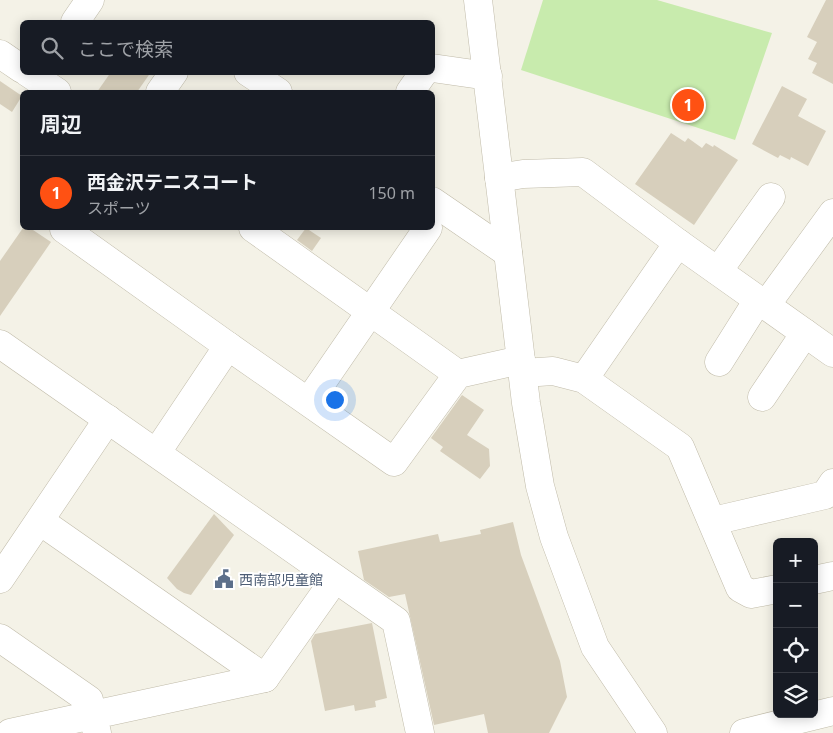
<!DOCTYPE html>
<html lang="ja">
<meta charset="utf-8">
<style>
:root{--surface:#171b24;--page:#242831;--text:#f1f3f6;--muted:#9ea1a6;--line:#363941;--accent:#ff5113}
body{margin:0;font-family:"Noto Sans","Noto Sans JP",sans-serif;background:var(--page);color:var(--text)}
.controls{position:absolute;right:15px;bottom:15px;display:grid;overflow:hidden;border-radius:8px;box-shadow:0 2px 12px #0003}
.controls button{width:45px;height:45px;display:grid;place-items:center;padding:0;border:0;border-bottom:1px solid var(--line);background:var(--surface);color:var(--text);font:25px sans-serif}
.you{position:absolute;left:334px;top:399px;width:18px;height:18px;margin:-12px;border:4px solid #fff;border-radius:50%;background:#1a73e8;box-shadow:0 0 0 8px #1a73e833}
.badge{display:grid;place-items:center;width:32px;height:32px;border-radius:50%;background:var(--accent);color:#fff;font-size:16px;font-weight:700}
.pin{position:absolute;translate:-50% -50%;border:2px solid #fff;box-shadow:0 1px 5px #0006}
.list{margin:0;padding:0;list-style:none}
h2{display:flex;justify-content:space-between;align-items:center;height:65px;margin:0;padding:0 20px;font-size:21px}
h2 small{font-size:16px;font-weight:400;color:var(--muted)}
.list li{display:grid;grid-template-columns:32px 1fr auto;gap:15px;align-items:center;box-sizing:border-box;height:75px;padding:0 20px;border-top:1px solid var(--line)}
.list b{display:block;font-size:19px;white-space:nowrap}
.list p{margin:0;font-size:16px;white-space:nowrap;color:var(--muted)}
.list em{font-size:16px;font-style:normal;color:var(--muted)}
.icon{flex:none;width:28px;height:28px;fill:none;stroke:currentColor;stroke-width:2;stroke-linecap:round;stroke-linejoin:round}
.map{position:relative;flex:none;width:833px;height:733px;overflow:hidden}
.search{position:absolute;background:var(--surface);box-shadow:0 2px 12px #0003;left:20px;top:20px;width:415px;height:55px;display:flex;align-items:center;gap:12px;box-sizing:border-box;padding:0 18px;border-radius:8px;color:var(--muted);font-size:19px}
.panel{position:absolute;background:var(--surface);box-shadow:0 2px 12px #0003;left:20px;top:90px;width:415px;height:140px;border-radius:8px}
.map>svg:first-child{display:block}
.green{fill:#c8ebad}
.building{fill:#d7cfbc}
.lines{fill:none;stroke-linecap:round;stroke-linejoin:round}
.minor-casing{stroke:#c0bba9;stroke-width:29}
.minor{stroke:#fff;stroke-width:28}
.labels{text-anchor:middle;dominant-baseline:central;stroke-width:4;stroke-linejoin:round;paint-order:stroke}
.service-label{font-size:14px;fill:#4e5e75;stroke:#fff;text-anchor:start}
</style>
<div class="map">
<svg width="833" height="733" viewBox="0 0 833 733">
<rect width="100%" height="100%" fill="#f4f2e7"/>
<!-- green -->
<polygon class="green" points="543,0 657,0 772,33 735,140 521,70"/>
<!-- building -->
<g class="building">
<polygon points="826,0 833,0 833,84 812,73 817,63 808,59 817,42 807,37"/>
<polygon points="111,72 151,72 137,92 97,92"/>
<polygon points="0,81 22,96 12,112 0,104"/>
<polygon points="782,86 807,99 798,116 826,131 808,166 791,157 790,160 780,155 778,158 752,144"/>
<polygon points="671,133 685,142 688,138 702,148 706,143 713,147 714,145 738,160 694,225 635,184"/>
<polygon points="23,228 30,228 51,242 0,316 0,261"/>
<polygon points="306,228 321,238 312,251 297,240"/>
<polygon points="462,395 484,410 467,435 489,449 490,466 480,479 440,451 443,447 431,438"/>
<polygon points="214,514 234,535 191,595 184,593 177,589 167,578"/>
<polygon points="513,522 521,555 560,661 567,697 549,733 488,733 484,714 434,725 405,594 389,597 364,580 358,551 438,534 440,542 481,534 480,530"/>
<polygon points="372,623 387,698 375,701 376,707 355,711 354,705 325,711 311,641 315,634"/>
</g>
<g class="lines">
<!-- minor casing -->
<g class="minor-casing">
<g id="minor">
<polyline points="478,0 526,403 540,486 554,537 595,647 653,733"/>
<polyline points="75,22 90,0"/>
<polyline points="0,54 22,69"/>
<polyline points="432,68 488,76"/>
<polyline points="27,72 57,92"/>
<polyline points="248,72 278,92"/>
<polyline points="160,92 174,72"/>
<polyline points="410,92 424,72"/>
<polyline points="499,178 523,174 583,172 678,243 833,353"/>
<polyline points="432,201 508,253"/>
<polyline points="65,228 64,229 228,346"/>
<polyline points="253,228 458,374"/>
<polyline points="718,271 771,197"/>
<polyline points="766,305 833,213"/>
<polyline points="0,344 396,621 420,733"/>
<polyline points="719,362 758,300"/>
<polyline points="523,373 553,371 584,379 680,447 740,588 751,594 777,589"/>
<polyline points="584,379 678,243"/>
<polyline points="762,397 805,333"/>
<polyline points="309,401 428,228"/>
<polyline points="157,452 228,346 394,462 458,374 521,360"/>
<polyline points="40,521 265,678"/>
<polyline points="713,521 825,495 833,483"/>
<polyline points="0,579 108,419"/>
<polyline points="814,580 833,576"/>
<polyline points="0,638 89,700 93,715 10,733"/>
<polyline points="97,733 93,715 265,678 335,579"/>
<polyline points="744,733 833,711"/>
</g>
</g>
<!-- minor -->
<use href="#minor" class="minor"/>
</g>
<!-- icons -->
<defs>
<g id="civic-bare" transform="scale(1.5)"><path d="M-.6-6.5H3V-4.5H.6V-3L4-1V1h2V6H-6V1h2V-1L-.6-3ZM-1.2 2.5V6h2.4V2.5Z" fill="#5c6f8a" stroke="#fff" stroke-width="2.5" paint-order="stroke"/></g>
</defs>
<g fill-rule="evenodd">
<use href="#civic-bare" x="224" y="579"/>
</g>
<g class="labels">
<!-- service labels -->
<g class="service-label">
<text x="239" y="579">西南部児童館</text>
</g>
</g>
</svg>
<div class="controls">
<button>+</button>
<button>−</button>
<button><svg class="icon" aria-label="locate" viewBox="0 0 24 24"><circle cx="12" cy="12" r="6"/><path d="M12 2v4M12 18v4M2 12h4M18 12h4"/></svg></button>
<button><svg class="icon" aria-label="layers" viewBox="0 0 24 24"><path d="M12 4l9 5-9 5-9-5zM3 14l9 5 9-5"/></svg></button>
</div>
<div class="you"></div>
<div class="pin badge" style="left:688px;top:105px">1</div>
<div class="search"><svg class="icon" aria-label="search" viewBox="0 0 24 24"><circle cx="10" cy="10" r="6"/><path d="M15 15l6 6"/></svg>ここで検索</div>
<section class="panel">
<h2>周辺<small></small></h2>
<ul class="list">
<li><span class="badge">1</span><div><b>西金沢テニスコート</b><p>スポーツ</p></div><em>150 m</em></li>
</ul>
</section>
</div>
